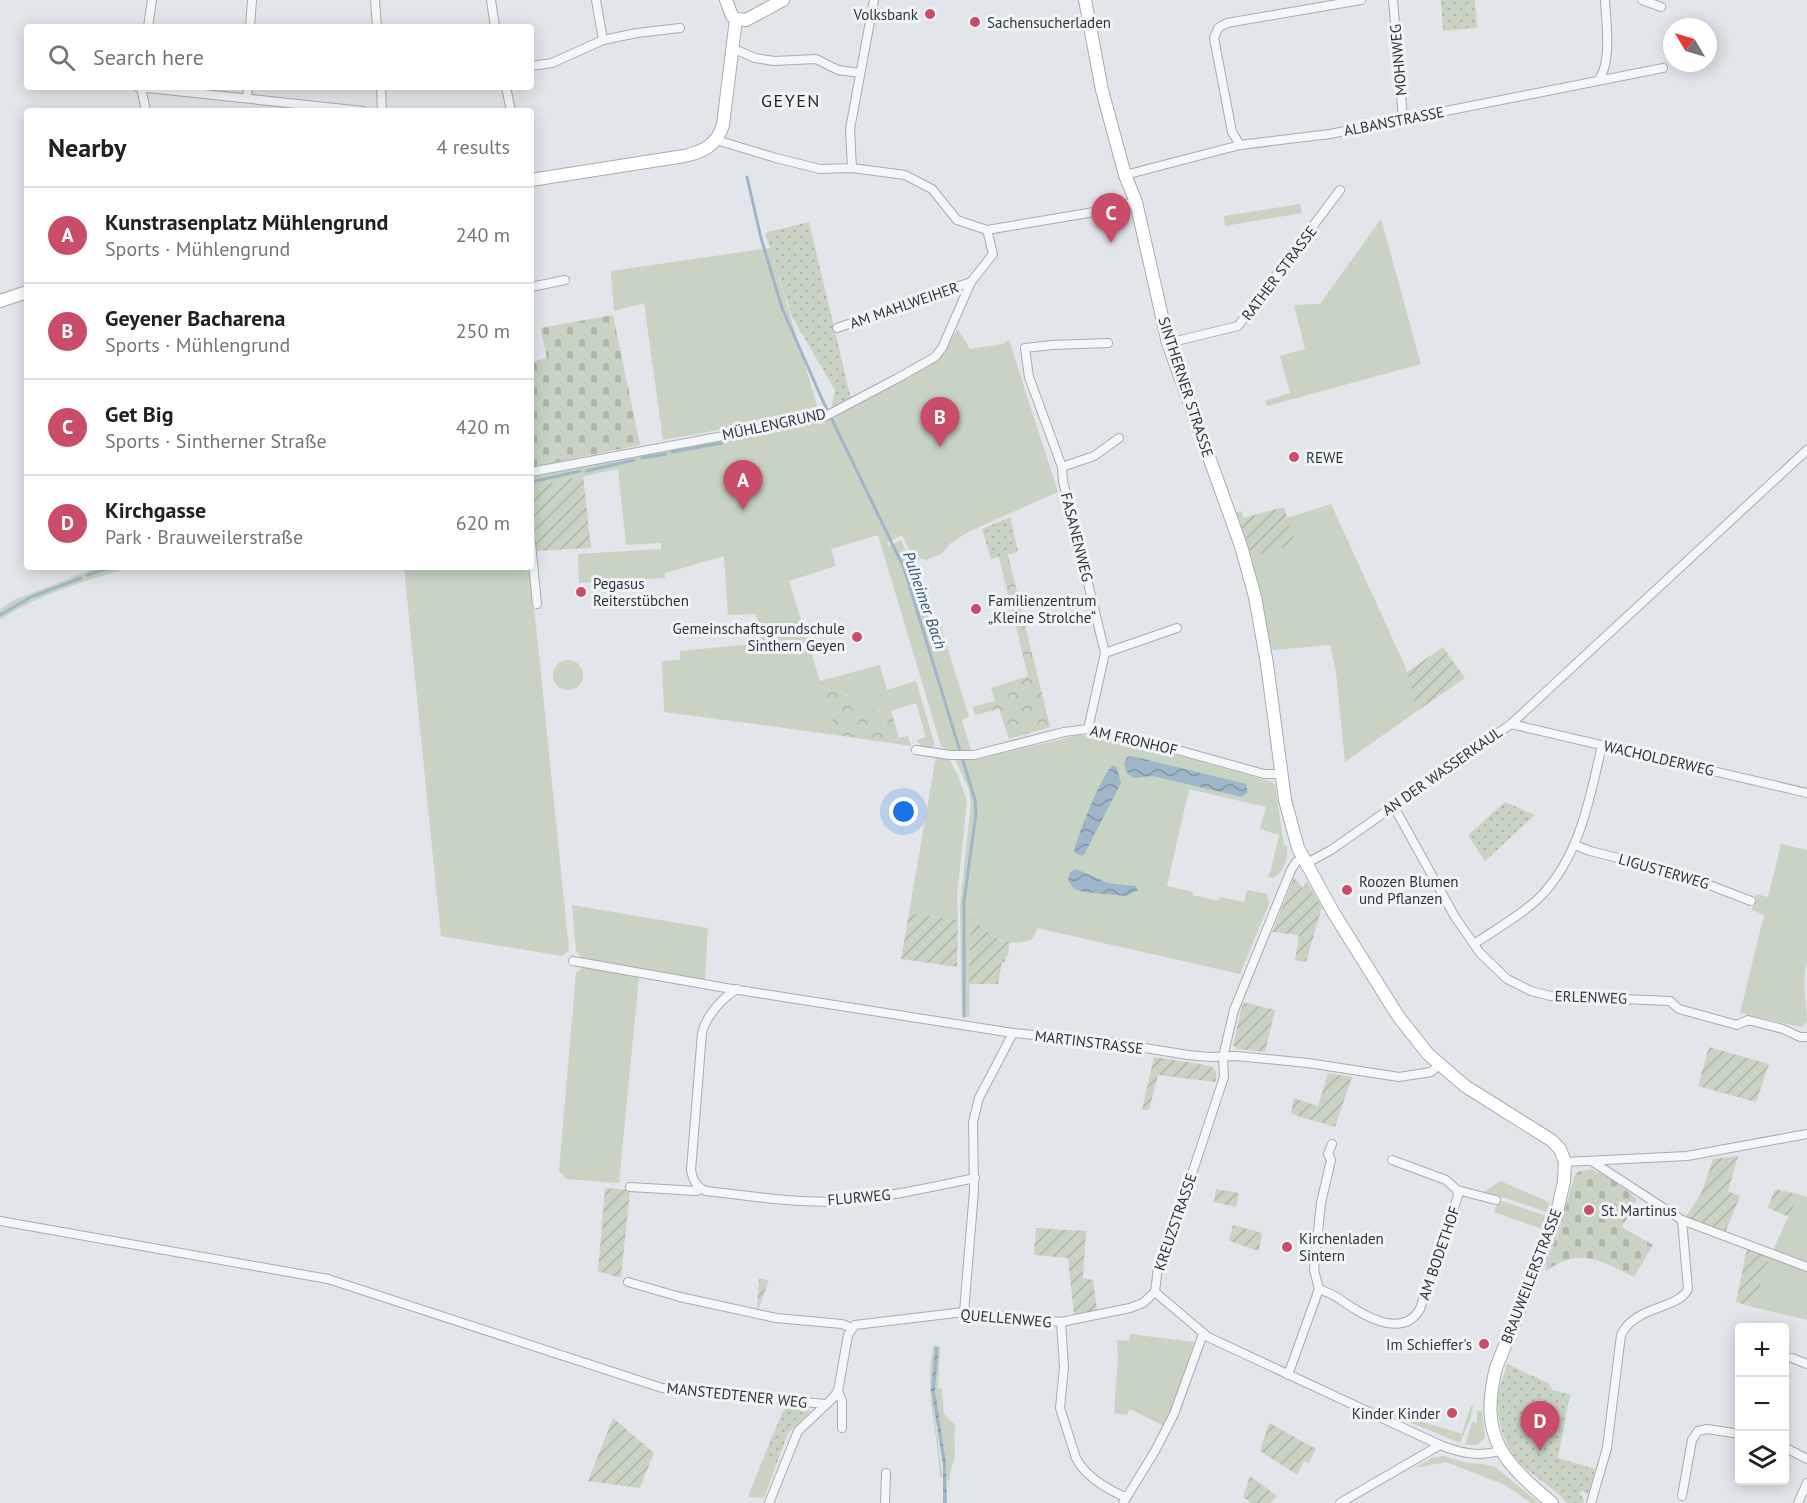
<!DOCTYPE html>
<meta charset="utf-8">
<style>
:root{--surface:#fff;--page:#f2f2f2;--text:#202124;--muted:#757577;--line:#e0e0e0;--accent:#c94c69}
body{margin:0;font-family:"PT Sans",sans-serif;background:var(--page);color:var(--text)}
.controls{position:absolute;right:18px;bottom:18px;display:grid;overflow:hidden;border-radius:6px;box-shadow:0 3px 15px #0003}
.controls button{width:54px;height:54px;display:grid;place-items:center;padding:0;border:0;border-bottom:2px solid var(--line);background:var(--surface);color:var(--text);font:30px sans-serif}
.compass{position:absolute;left:1663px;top:18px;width:54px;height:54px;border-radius:50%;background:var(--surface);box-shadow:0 3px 15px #0003;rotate:308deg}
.you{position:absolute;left:904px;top:812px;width:21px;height:21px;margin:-15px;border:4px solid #fff;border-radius:50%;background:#1a73e8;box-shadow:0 0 0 9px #1a73e833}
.badge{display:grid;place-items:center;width:39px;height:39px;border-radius:50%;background:var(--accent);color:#fff;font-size:20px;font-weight:700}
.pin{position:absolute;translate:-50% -50px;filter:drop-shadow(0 2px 3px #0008)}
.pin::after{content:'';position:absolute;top:32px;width:21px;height:18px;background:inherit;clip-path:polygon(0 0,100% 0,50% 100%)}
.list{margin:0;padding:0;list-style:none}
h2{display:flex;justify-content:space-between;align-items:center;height:78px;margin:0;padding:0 24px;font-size:26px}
h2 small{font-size:20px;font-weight:400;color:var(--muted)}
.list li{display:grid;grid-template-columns:39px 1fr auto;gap:18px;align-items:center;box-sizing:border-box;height:96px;padding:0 24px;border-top:2px solid var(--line)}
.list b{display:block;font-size:22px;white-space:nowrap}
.list p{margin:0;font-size:20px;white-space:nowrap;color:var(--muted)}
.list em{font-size:20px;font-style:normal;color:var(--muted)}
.icon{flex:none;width:33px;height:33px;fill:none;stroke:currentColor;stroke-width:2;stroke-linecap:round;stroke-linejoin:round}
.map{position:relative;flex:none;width:1807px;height:1503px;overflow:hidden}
.search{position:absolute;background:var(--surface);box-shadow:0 3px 15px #0003;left:24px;top:24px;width:510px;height:66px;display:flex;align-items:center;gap:15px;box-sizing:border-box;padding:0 21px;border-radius:6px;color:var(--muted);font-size:22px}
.panel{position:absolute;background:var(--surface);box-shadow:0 3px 15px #0003;left:24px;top:108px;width:510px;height:462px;border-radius:6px}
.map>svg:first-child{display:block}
.grass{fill:#c8d3c3}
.forest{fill:url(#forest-crowns)}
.cemetery{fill:url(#cemetery-stones)}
.park{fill:url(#park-dots)}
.garden{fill:url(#garden-furrows)}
.water{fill:url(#water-waves)}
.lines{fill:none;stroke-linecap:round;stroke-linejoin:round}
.stream{stroke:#9eb6c8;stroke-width:3}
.street-casing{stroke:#a7acb4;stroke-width:10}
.secondary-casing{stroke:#a7acb4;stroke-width:14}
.street{stroke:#f4f6f8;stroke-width:8}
.secondary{stroke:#fff;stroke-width:12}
.poi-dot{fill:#c94c69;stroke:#f1f4f7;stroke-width:2}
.labels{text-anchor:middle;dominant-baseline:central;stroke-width:6;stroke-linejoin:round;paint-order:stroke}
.poi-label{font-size:15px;fill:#2a3441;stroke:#f1f4f7;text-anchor:start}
.street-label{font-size:15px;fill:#2a3441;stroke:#f1f4f7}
.water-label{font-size:16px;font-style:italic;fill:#365673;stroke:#f1f4f7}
.quarter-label{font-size:18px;letter-spacing:1.5px;fill:#1d2532;stroke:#f1f4f7}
</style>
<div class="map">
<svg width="1807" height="1503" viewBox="0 0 1807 1503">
<defs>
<pattern id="forest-crowns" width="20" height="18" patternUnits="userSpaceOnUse" patternTransform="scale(1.5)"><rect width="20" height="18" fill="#c8d3c3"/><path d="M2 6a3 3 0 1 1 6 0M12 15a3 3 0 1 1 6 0" fill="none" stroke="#acb6a9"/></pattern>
<pattern id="cemetery-stones" width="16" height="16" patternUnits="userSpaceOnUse" patternTransform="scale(1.5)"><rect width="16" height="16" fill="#c8d3c3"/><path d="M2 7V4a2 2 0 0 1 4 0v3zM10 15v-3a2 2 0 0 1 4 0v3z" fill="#acb6a9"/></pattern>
<pattern id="park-dots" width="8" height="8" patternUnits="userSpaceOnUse" patternTransform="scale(1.5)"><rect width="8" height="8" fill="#c8d3c3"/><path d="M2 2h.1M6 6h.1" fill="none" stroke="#acb6a9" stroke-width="1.8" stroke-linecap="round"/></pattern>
<pattern id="garden-furrows" width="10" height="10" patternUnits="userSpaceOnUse" patternTransform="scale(1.5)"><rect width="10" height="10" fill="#c8d3c3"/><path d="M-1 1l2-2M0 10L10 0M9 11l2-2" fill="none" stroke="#acb6a9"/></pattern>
<pattern id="water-waves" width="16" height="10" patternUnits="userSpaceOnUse" patternTransform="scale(1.5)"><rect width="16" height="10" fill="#9eb6c8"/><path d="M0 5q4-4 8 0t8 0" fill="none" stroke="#8195a4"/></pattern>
</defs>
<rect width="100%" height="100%" fill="#e2e5ea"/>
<!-- grass -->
<g class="grass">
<polygon points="1300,204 1302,213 1225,226 1224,216"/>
<polygon points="1381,219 1421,364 1267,406 1265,401 1290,393 1280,356 1305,349 1294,305 1320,304"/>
<polygon points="770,248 819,412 663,440 644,303 614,311 611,271"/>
<polygon points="958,329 970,349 1003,344 1009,340 1058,492 968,532 951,543 941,554 926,560 917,558 911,554 902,535 887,543 889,546 901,540 909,558 913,560 927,610 931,613 934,622 939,621 969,717 962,720 971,750 948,751 941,746 878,535 831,549 836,566 789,581 820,681 880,665 887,690 916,681 934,742 933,748 922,748 917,740 926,737 916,703 887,712 864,708 852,703 847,695 835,691 820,682 836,735 664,712 662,661 680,660 680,651 762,643 756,614 728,615 724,556 665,573 665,578 579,583 578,554 661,549 661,543 626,545 618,469 531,487 531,476 740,435 818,422 818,425 825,423 825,421 941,356"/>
<polygon points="1331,504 1406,668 1417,711 1345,762 1336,672 1330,645 1272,650 1258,587 1234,513 1241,511 1243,518 1239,519 1252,557 1295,544 1287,518"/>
<path d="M98,567H131C86,581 39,594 0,620V609L14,600Z"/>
<polygon points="404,567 530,567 569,950 562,956 441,936"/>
<circle cx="568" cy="675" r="15"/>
<path d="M1080,735L1131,742L1272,782L1275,785L1284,845L1287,846C1288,859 1285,872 1272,878L1267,876L1270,873L1279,835L1260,829L1266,807L1189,789L1167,886L1193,892V895L1218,901L1220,897L1244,902L1247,890L1267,894L1269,904L1240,974L1037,928L1033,939C1004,950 992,934 970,918L969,1017L962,1016L960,905L971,804L969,790L955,759H976Z"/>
<polygon points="936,756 949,758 958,776 967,800 957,895 958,920 909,913"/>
<path d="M1781,844L1807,850V963C1801,982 1807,1003 1807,1022L1801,1027L1740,1013L1764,915L1752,910L1756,894L1768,897Z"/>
<polygon points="572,905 708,928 705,980 584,960 576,951"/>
<polygon points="584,967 639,976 619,1183 566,1179 559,1171 576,973"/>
<polygon points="1500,1181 1549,1202 1547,1212 1502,1197 1496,1199 1481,1194"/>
<polygon points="1798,1194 1807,1197 1807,1264 1772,1253"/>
<polygon points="1502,1201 1546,1216 1542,1229 1494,1212 1497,1203"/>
<polygon points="1770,1257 1807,1270 1807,1320 1753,1307"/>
<polygon points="1130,1334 1194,1342 1177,1397 1164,1426 1130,1409 1127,1415 1114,1413 1118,1358 1117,1342 1118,1340 1129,1341"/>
<path d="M935,1346L931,1390L943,1478L940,1477C938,1430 924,1395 933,1347Z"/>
<path d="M939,1347H940L938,1388L942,1389L944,1414L956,1426C953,1436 955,1442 955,1452C955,1462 949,1469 950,1481L947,1480L935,1390Z"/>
<polygon points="1471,1405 1473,1405 1471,1417 1460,1443 1371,1406 1462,1434"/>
<polygon points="1477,1411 1482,1411 1485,1438 1477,1445 1465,1445 1472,1422 1477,1423"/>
<polygon points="1443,1456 1468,1463 1483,1464 1495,1467 1539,1503 1531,1503 1505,1485 1446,1462 1415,1468 1431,1458"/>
<polygon points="763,1459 776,1465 764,1498 748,1497"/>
</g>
<!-- forest -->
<g class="forest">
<polygon points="1008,555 1050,727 1009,739 999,709 975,715 972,707 995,701 991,688 1028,676 999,557"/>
<path d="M820,682C828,687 837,690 845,695C849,697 851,702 855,704C862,708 885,713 891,710L899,738L908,736L911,746L836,735Z"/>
</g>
<!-- cemetery -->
<g class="cemetery">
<polygon points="613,315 640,445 533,467 531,465 531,362 547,358 540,328"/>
<path d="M1591,1169L1613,1180L1637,1199L1622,1227L1653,1245L1634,1277C1601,1261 1580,1246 1546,1271V1263L1560,1229L1574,1177L1578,1172Z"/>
</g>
<!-- park -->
<g class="park">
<polygon points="1441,0 1475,0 1477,28 1443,31"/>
<polygon points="809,222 851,399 831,409 835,390 792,317 765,233"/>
<polygon points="1010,517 1018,552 991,559 982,529"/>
<polygon points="1505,802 1535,815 1485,861 1468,835"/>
<path d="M1507,1364L1550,1384L1552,1390L1570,1394L1558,1458L1595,1469L1589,1492L1586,1494L1583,1491L1579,1493L1584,1499L1583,1503H1567C1554,1488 1539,1480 1524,1467C1506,1451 1495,1419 1498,1395C1500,1384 1504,1375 1507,1364Z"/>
<polygon points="785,1406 809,1408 810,1412 788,1433 776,1465 763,1459"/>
</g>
<!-- garden -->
<g class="garden">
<polygon points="583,476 591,548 536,551 531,487"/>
<polygon points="1284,507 1295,544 1252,557 1239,519"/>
<polygon points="1443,647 1465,678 1417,711 1407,672"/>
<polygon points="1294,878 1303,888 1307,882 1322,907 1306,962 1295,960 1299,935 1272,932"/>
<polygon points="909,913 958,920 957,967 901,959"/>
<polygon points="970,918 1001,941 1011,942 1009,945 1008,956 1006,955 1005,962 1002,962 998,984 969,984"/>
<polygon points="1243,1002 1275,1010 1265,1052 1237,1049 1233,1045"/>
<polygon points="1709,1047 1769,1064 1756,1102 1698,1086"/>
<polygon points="1154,1057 1211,1066 1216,1072 1216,1082 1158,1075 1149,1110 1142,1110"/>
<polygon points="1328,1073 1352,1077 1335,1127 1291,1114 1294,1098 1318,1106"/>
<polygon points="1738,1156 1728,1191 1740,1196 1725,1233 1685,1218 1701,1194 1713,1159"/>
<polygon points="605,1188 630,1190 621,1278 598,1271"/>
<polygon points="1216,1189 1239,1193 1236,1207 1214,1202"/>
<polygon points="1775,1189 1798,1194 1789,1217 1768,1208"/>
<polygon points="1233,1225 1262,1233 1259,1251 1229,1241"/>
<polygon points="1036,1228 1086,1231 1083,1278 1093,1280 1097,1310 1074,1315 1068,1258 1034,1255"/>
<polygon points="1747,1248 1770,1257 1753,1307 1736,1302"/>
<polygon points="759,1279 769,1280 758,1310 757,1310"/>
<polygon points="613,1418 654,1453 640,1488 588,1481"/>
<polygon points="1269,1423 1316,1449 1309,1463 1304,1461 1297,1475 1260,1451"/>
<polygon points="1250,1476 1277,1496 1270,1503 1251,1503 1243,1497"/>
</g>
<!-- water -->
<g class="water">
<polygon points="1132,756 1246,784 1248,792 1242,797 1153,776 1134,778 1127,773 1124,763 1127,757"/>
<path d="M1113,765L1117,768L1121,783L1085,853L1082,856L1077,854L1074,851C1078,834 1101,775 1113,765Z"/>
<polygon points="1076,869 1108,883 1136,886 1138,890 1126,896 1083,892 1074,889 1068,880 1070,872"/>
<polygon points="935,1346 939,1347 935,1390 946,1463 947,1503 943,1503 943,1465 931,1390"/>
</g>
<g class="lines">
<!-- stream -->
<g class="stream">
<polyline points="747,177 761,238 782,308 822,399 904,568 975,800 976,813 964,902 964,1016"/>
<polyline points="672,452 722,443"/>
<polyline points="642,458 666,454"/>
<polyline points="586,471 634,460"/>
<polyline points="531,482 580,471"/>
<polyline points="87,575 113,567"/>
<polyline points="0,615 31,597 81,578"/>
</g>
<!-- street casing -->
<g class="street-casing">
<g id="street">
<polyline points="375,0 377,27"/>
<polyline points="491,0 495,27"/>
<polyline points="596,0 603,40"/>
<polyline points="1393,0 1403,119"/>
<polyline points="1642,0 1661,7"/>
<polyline points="148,27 152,0"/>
<polyline points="250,27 252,0"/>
<polyline points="732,51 739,51 755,58 774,61 816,59 838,70 860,73"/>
<polyline points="531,66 552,63 603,40 637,33 680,28"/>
<path d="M1599,79C1612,62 1606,22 1605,0"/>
<polyline points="138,87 363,111"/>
<polyline points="141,87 146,111"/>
<polyline points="381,87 382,111"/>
<polyline points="506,87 511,111"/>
<polyline points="247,98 248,87"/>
<polyline points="716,140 776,158 820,169 852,168 905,175 932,189 957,220 987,230 1088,213 1136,202"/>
<polyline points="1240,145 1232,132 1214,38 1218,28 1227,23 1361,0"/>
<polyline points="852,168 850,129 874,0"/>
<polyline points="1125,175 1240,145 1330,134 1663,68"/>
<polyline points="531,287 565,280"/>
<polyline points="837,328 971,282"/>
<polyline points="1168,343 1238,326 1340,190"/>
<polyline points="1062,467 1094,456 1119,438"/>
<polyline points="531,472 824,417 896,379 935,357 942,348 971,282 993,254 987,230"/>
<polyline points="531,543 537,604"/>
<polyline points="1105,653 1177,628"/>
<polyline points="1511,724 1807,793"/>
<polyline points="1088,729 1105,653 1063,481 1062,467 1029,377 1025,348 1052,345 1108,343"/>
<polyline points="916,750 950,755 974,755 1064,732 1088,729 1156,744 1264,774 1281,774"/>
<polyline points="1393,805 1455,917 1480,953 1507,979 1531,991 1551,996 1670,1001 1679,1009 1737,1025 1748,1020 1783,1029 1800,1037 1807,1037"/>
<polyline points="1575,845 1590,851 1678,873 1751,901"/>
<polyline points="1305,864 1331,850 1511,724 1807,450"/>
<path d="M1474,944C1496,929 1522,915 1541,896C1580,855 1590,798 1602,745"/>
<polyline points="573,961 726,988 1013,1033 1108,1042 1188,1055 1210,1057 1236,1056 1308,1063 1399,1077 1431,1072 1439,1065"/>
<path d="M737,989C722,998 706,1016 702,1033L691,1170C693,1180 696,1187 706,1191C749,1196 801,1204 844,1201C888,1197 932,1187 975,1178"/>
<polyline points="1392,1160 1446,1180 1457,1190 1496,1200"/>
<polyline points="1565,1162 1687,1156 1807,1134"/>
<polyline points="1593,1162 1682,1220 1807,1267"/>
<polyline points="630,1187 697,1191 699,1188"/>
<polyline points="0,1221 328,1279 662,1388 825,1404"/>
<polyline points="628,1282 680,1297 776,1318 842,1324 852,1328"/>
<path d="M1319,1289C1326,1292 1335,1295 1341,1300C1362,1315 1402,1340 1420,1309L1458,1196L1457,1190"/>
<polyline points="1155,1292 1158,1267 1189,1183 1224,1077 1223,1057 1234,1010 1291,870 1296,862 1302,858"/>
<path d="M1155,1292L1208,1337L1440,1445C1460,1453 1479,1457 1500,1451"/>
<polyline points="964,1312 974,1191 973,1122 979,1098 1013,1033"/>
<path d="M1061,1322L1064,1367L1060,1408L1076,1458C1085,1476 1107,1489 1125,1497"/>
<polyline points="1792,1358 1807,1364"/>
<polyline points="1288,1375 1319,1289 1314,1270 1321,1203 1331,1160 1328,1154 1332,1144"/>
<polyline points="838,1391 842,1401 842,1428"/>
<polyline points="1784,1447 1807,1459"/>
<polyline points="1682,1496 1692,1440 1698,1431 1707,1429 1740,1434"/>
<polyline points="769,1503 798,1431 832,1399 838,1391 848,1335 855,1325 964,1312 1061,1322 1130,1308 1143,1303 1155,1292"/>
<polyline points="885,1503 886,1473"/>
<polyline points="1123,1503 1155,1451 1174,1414 1203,1334"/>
<polyline points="1340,1503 1440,1445"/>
<path d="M1591,1503L1607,1448L1621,1335C1635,1305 1678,1310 1688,1289L1682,1220"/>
<polyline points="1798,1503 1807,1483"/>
</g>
</g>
<!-- secondary casing -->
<g class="secondary-casing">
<g id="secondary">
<polyline points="726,0 732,16 736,19"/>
<path d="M1085,0L1102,90L1125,175L1136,202L1168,343L1241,546L1255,597L1267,664L1285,800L1298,848L1333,912L1398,1016L1428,1054L1465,1086L1551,1140L1560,1149L1565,1162L1564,1181L1556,1217L1496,1368C1479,1437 1502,1461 1552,1503"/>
<polyline points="736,19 746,20 783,0"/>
<path d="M531,180L684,156C703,152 717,145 723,125L736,19"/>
<polyline points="0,301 27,292"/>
</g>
</g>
<!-- street -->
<use href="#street" class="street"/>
<!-- secondary -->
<use href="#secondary" class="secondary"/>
</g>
<!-- markers -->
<g class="poi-dot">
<circle cx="930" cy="14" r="6"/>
<circle cx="975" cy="22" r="6"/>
<circle cx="1294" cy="457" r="6"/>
<circle cx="581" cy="592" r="6"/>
<circle cx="976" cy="609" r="6"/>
<circle cx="857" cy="637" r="6"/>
<circle cx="1347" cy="890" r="6"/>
<circle cx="1589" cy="1210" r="6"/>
<circle cx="1287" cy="1247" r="6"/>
<circle cx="1484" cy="1344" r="6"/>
<circle cx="1452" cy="1413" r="6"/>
</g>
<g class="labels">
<!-- poi labels -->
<g class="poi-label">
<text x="918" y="14" text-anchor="end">Volksbank</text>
<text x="987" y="22">Sachensucherladen</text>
<text x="1306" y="457">REWE</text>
<text x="593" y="583">Pegasus<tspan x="593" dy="17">Reiterstübchen</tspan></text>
<text x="988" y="600">Familienzentrum<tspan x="988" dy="17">„Kleine Strolche“</tspan></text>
<text x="845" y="628" text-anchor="end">Gemeinschaftsgrundschule<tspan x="845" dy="17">Sinthern Geyen</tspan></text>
<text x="1359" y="881">Roozen Blumen<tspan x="1359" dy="17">und Pflanzen</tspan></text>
<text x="1601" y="1210">St. Martinus</text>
<text x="1299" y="1238">Kirchenladen<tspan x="1299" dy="17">Sintern</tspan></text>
<text x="1472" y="1344" text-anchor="end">Im Schieffer's</text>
<text x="1440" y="1413" text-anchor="end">Kinder Kinder</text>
</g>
<!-- street labels -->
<g class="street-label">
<text transform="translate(1398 60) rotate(-95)">MOHNWEG</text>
<text transform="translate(1394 121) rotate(-11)">ALBANSTRASSE</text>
<text transform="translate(1279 273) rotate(-53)">RATHER STRASSE</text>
<text transform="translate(904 305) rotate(-19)">AM MAHLWEIHER</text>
<text transform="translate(1186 387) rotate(72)">SINTHERNER STRASSE</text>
<text transform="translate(774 424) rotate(-12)">MÜHLENGRUND</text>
<text transform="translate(1077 537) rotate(76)">FASANENWEG</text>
<text transform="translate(1134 740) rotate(13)">AM FRONHOF</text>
<text transform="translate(1659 758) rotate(13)">WACHOLDERWEG</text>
<text transform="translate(1442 771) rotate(-35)">AN DER WASSERKAUL</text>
<text transform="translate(1664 871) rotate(16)">LIGUSTERWEG</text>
<text transform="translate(1591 997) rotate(2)">ERLENWEG</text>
<text transform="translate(1089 1042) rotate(7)">MARTINSTRASSE</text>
<text transform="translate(859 1197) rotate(-5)">FLURWEG</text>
<text transform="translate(1175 1222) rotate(-71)">KREUZSTRASSE</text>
<text transform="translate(1439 1253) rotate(-71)">AM BODETHOF</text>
<text transform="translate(1531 1276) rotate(-69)">BRAUWEILERSTRASSE</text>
<text transform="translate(1006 1318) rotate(5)">QUELLENWEG</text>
<text transform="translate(737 1395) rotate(6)">MANSTEDTENER WEG</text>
</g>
<!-- water labels -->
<g class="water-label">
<text transform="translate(925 600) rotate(71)">Pulheimer Bach</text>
</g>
<!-- quarter labels -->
<g class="quarter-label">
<text x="791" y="100">GEYEN</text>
</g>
</g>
</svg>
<div class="controls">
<button>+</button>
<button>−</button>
<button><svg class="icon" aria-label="layers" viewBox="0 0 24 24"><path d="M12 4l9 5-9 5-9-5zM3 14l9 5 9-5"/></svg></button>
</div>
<svg class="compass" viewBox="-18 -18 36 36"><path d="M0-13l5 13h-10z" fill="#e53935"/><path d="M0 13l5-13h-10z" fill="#757577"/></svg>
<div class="you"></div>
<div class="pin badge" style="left:743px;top:510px">A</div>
<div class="pin badge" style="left:940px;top:447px">B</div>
<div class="pin badge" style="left:1111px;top:243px">C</div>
<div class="pin badge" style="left:1540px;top:1451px">D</div>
<div class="search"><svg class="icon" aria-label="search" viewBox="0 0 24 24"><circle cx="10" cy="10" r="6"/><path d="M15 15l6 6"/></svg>Search here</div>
<section class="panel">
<h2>Nearby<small>4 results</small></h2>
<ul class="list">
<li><span class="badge">A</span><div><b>Kunstrasenplatz Mühlengrund</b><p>Sports · Mühlengrund</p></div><em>240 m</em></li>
<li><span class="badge">B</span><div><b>Geyener Bacharena</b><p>Sports · Mühlengrund</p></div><em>250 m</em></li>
<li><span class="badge">C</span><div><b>Get Big</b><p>Sports · Sintherner Straße</p></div><em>420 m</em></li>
<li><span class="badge">D</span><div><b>Kirchgasse</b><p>Park · Brauweilerstraße</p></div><em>620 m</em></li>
</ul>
</section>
</div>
